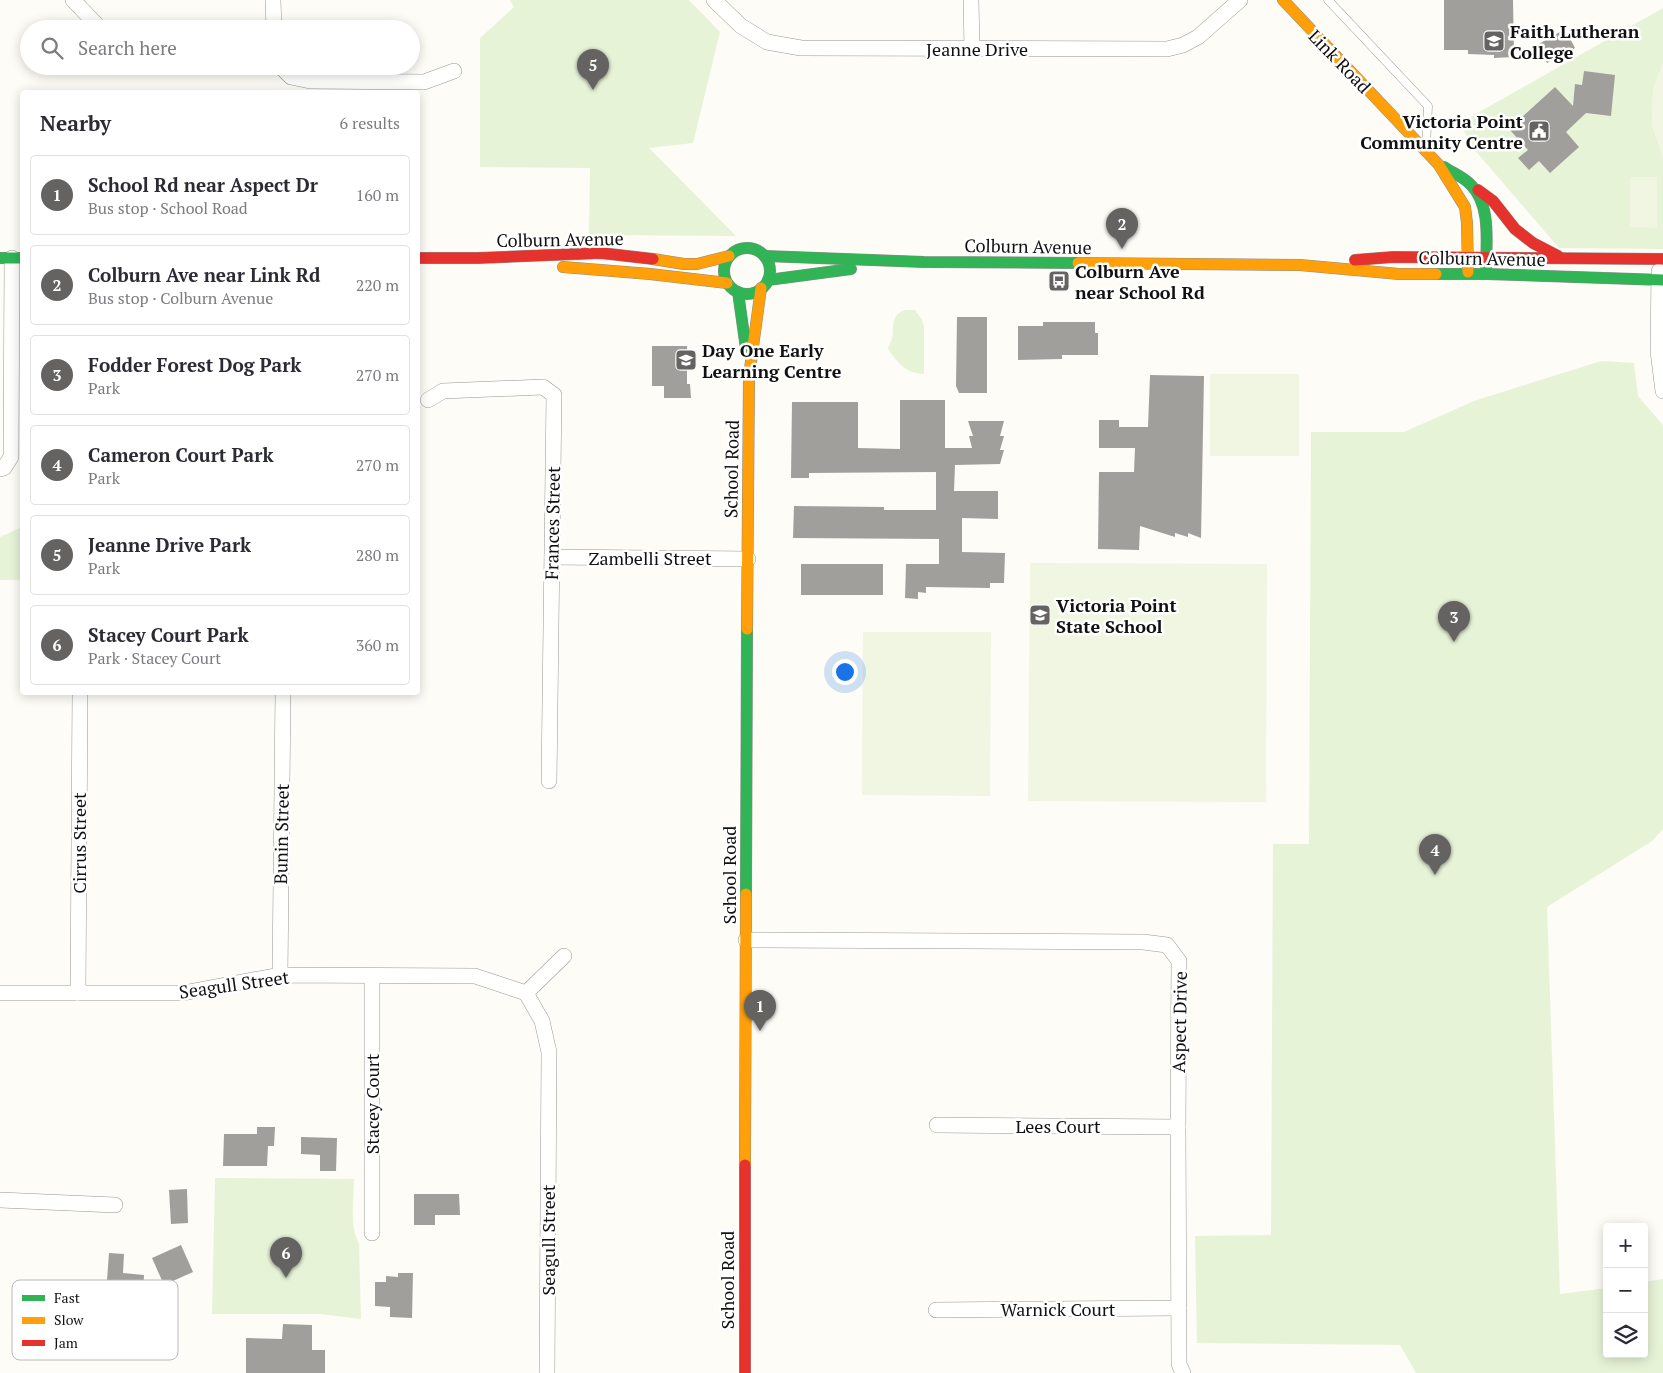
<!DOCTYPE html>
<meta charset="utf-8">
<style>
:root{--surface:#fff;--page:#f7f7f7;--text:#2b2b33;--muted:#7c7c81;--line:#e1e1e2;--accent:#646362}
body{margin:0;font-family:"PT Serif",serif;background:var(--page);color:var(--text)}
.controls{position:absolute;right:15px;bottom:15px;display:grid;overflow:hidden;border-radius:5px;box-shadow:0 2px 12px #0003}
.controls button{width:45px;height:45px;display:grid;place-items:center;padding:0;border:0;border-bottom:1px solid var(--line);background:var(--surface);color:var(--text);font:25px sans-serif}
.you{position:absolute;left:844px;top:671px;width:18px;height:18px;margin:-12px;border:4px solid #fff;border-radius:50%;background:#1a73e8;box-shadow:0 0 0 8px #1a73e833}
.badge{display:grid;place-items:center;width:32px;height:32px;border-radius:50%;background:var(--accent);color:#fff;font-size:16px;font-weight:700}
.pin{position:absolute;translate:-50% -41px;filter:drop-shadow(0 1px 2px #0008)}
.pin::after{content:'';position:absolute;top:26px;width:18px;height:15px;background:inherit;clip-path:polygon(0 0,100% 0,50% 100%)}
.list{margin:0;padding:0;list-style:none}
h2{display:flex;justify-content:space-between;align-items:center;height:65px;margin:0;padding:0 20px;font-size:21px}
h2 small{font-size:16px;font-weight:400;color:var(--muted)}
.list li{display:grid;grid-template-columns:32px 1fr auto;gap:15px;align-items:center;box-sizing:border-box;height:80px;margin:0 10px 10px;padding:0 10px;border:1px solid var(--line);border-radius:5px}
.list b{display:block;font-size:19px;white-space:nowrap}
.list p{margin:0;font-size:16px;white-space:nowrap;color:var(--muted)}
.list em{font-size:16px;font-style:normal;color:var(--muted)}
.icon{flex:none;width:28px;height:28px;fill:none;stroke:currentColor;stroke-width:2;stroke-linecap:round;stroke-linejoin:round}
.map{position:relative;flex:none;width:1663px;height:1373px;overflow:hidden}
.search{position:absolute;background:var(--surface);box-shadow:0 2px 12px #0003;left:20px;top:20px;width:400px;height:55px;display:flex;align-items:center;gap:12px;box-sizing:border-box;padding:0 18px;border-radius:28px;color:var(--muted);font-size:19px}
.panel{position:absolute;background:var(--surface);box-shadow:0 2px 12px #0003;left:20px;top:90px;width:400px;height:605px;border-radius:5px}
.map>svg:first-child{display:block}
.green{fill:#e7f3d7}
.pitch{fill:#f0f6e1}
.building{fill:#a19f9c}
.lines{fill:none;stroke-linecap:round;stroke-linejoin:round}
.lane-casing{stroke:#979795;stroke-width:9}
.street-casing{stroke:#979795;stroke-width:16}
.fast-casing{stroke:#8e8d8b;stroke-width:12}
.slow-casing{stroke:#8e8d8b;stroke-width:12}
.jam-casing{stroke:#8e8d8b;stroke-width:12}
.lane{stroke:#fffffe;stroke-width:8}
.street{stroke:#fffffe;stroke-width:15}
.fast{stroke:#30b455;stroke-width:11}
.slow{stroke:#ff9f0a;stroke-width:11}
.jam{stroke:#e5322d;stroke-width:11}
.labels{text-anchor:middle;dominant-baseline:central;stroke-width:5;stroke-linejoin:round;paint-order:stroke}
.poi-label{font-size:18px;font-weight:bold;fill:#111;stroke:#fff;text-anchor:start}
.street-label{font-size:18px;fill:#111;stroke:#fff}
.key{fill:#fff;stroke:#b8b8b8;stroke-width:1}
.key-label{font-size:14px;fill:#111}
</style>
<div class="map">
<svg width="1663" height="1373" viewBox="0 0 1663 1373">
<rect width="100%" height="100%" fill="#fdfcf7"/>
<!-- green -->
<g class="green">
<polygon points="510,0 689,0 720,32 693,143 649,148 736,236 589,235 590,168 480,167 480,38 514,7"/>
<polygon points="1663,8 1663,63 1653,89 1652,125 1663,157 1663,249 1559,248 1473,148 1460,123"/>
<path d="M905,310H915L922,320L924,326V374C905,373 899,364 888,349C889,344 893,339 893,333C893,322 893,314 905,310Z"/>
<polygon points="1601,361 1634,363 1638,396 1663,425 1663,829 1652,841 1547,907 1560,1294 1607,1288 1607,1354 1644,1354 1644,1282 1663,1279 1663,1373 1416,1373 1400,1345 1197,1343 1195,1236 1271,1235 1273,844 1309,844 1311,432 1404,432 1474,401"/>
<polygon points="22,527 22,580 0,580 0,537"/>
<path d="M215,1178L354,1179C354,1198 349,1227 359,1243L361,1319L320,1314H212Z"/>
</g>
<!-- pitch -->
<g class="pitch">
<polygon points="1663,63 1663,157 1652,125 1653,89"/>
<polygon points="1630,177 1657,177 1657,228 1630,227"/>
<rect x="1210" y="374" width="89" height="82"/>
<polygon points="1030,563 1267,564 1266,802 1028,801"/>
<polygon points="863,632 991,632 990,796 862,795"/>
</g>
<!-- building -->
<g class="building">
<polygon points="1444,0 1513,0 1514,57 1494,58 1494,55 1468,54 1468,50 1444,50"/>
<polygon points="1565,29 1575,48 1547,63 1537,45"/>
<polygon points="1584,71 1615,75 1611,116 1586,113 1566,132 1579,147 1550,173 1539,161 1529,170 1518,158 1528,150 1509,129 1555,87 1573,106 1575,84 1582,85"/>
<polygon points="957,317 987,317 987,393 959,393 956,386"/>
<polygon points="1043,322 1095,322 1095,333 1098,333 1098,355 1062,355 1062,359 1018,360 1018,326 1043,326"/>
<polygon points="652,346 687,346 687,384 690,384 691,398 664,398 664,386 652,386"/>
<polygon points="1150,375 1204,376 1201,538 1188,533 1188,537 1175,533 1175,537 1140,526 1139,550 1098,549 1099,472 1134,472 1135,448 1099,448 1099,420 1119,420 1119,427 1148,427"/>
<polygon points="900,400 945,400 945,448 972,448 969,436 973,436 968,421 1004,421 1000,436 1004,436 1000,450 1004,450 1000,464 955,465 954,491 998,491 998,519 962,518 962,552 1005,553 1004,583 990,583 990,588 926,587 926,593 918,592 918,599 905,598 906,564 939,564 939,539 793,538 794,506 884,507 884,510 936,510 936,472 809,473 809,478 791,478 792,402 858,402 858,448 900,449"/>
<rect x="801" y="564" width="82" height="31"/>
<polygon points="257,1127 275,1127 274,1146 268,1146 267,1166 223,1166 224,1134 257,1134"/>
<polygon points="301,1137 337,1138 336,1171 320,1171 320,1155 301,1154"/>
<polygon points="187,1189 188,1223 171,1224 169,1190"/>
<polygon points="414,1194 459,1194 460,1215 435,1215 435,1225 414,1225"/>
<polygon points="181,1245 193,1272 164,1285 152,1258"/>
<polygon points="109,1253 124,1254 123,1273 144,1275 143,1296 106,1294"/>
<polygon points="398,1273 413,1273 412,1318 390,1317 390,1307 375,1306 375,1282 386,1282 386,1276 398,1277"/>
<polygon points="283,1324 312,1325 312,1350 325,1350 325,1373 246,1373 246,1338 282,1339"/>
</g>
<g class="lines">
<!-- lane casing -->
<g class="lane-casing">
<polyline id="lane" points="1328,0 1428,106 1426,146"/>
</g>
<!-- street casing -->
<g class="street-casing">
<g id="street">
<polyline points="73,0 96,24"/>
<polyline points="273,0 274,29"/>
<polyline points="714,0 741,26 767,42 801,48 1167,49 1183,45 1198,37 1240,0"/>
<polyline points="971,0 972,49"/>
<polyline points="280,66 291,77 310,81 424,82 454,71"/>
<polyline points="1659,271 1658,351 1663,391"/>
<polyline points="428,400 443,391 543,387 554,395 549,781"/>
<polyline points="0,469 4,468 11,457 12,258"/>
<polyline points="552,557 748,559"/>
<polyline points="746,940 1143,942 1167,945 1179,961 1178,1127 1179,1364 1183,1373"/>
<polyline points="280,975 283,692"/>
<polyline points="0,993 183,993 280,975 475,976 526,993 542,1021 549,1052 547,1373"/>
<polyline points="78,993 80,692"/>
<polyline points="526,993 564,956"/>
<polyline points="937,1125 1178,1127"/>
<polyline points="0,1200 115,1205"/>
<polyline points="372,1233 372,976"/>
<polyline points="936,1310 1179,1308"/>
</g>
</g>
<!-- fast casing -->
<g class="fast-casing">
<g id="fast">
<path d="M1444,167C1453,173 1463,177 1470,184C1492,205 1486,244 1486,271"/>
<circle cx="747" cy="271" r="23"/>
<polyline points="765,256 924,262 1078,263"/>
<polyline points="0,258 22,258"/>
<polyline points="1436,274 1486,274 1663,280"/>
<polyline points="768,280 851,269"/>
<polyline points="738,292 746,349"/>
<polyline points="746,894 747,629"/>
</g>
</g>
<!-- slow casing -->
<g class="slow-casing">
<g id="slow">
<polyline points="1283,0 1439,165 1465,207 1467,223 1468,272"/>
<polyline points="653,259 684,264 697,264 729,256"/>
<polyline points="1078,263 1300,265 1399,274 1436,274"/>
<polyline points="563,267 650,274 727,283"/>
<polyline points="747,629 749,376 761,288"/>
<polyline points="745,1165 746,894"/>
</g>
</g>
<!-- jam casing -->
<g class="jam-casing">
<g id="jam">
<polyline points="1478,190 1493,201 1515,229 1533,243 1558,256"/>
<polyline points="418,258 478,258 601,253 653,259"/>
<polyline points="1355,260 1393,257 1663,259"/>
<polyline points="745,1165 745,1373"/>
</g>
</g>
<!-- lane -->
<use href="#lane" class="lane"/>
<!-- street -->
<use href="#street" class="street"/>
<!-- fast -->
<use href="#fast" class="fast"/>
<!-- slow -->
<use href="#slow" class="slow"/>
<!-- jam -->
<use href="#jam" class="jam"/>
</g>
<!-- icons -->
<defs>
<g id="school-square" transform="scale(1.125)"><rect x="-9" y="-9" width="18" height="18" rx="4" fill="#646362" stroke="#fff"/><path d="M0-5L7-2L0 1L-7-2ZM-4 1L0 2.5L4 1V4Q0 6-4 4Z" fill="#fff"/></g>
<g id="civic-square" transform="scale(1.125)"><rect x="-9" y="-9" width="18" height="18" rx="4" fill="#646362" stroke="#fff"/><path d="M-.6-6.5H3V-4.5H.6V-3L4-1V1h2V6H-6V1h2V-1L-.6-3ZM-1.2 2.5V6h2.4V2.5Z" fill="#fff"/></g>
<g id="bus-square" transform="scale(1.125)"><rect x="-9" y="-9" width="18" height="18" rx="4" fill="#646362" stroke="#fff"/><path d="M-5-6H5V4H4V6H2V4H-2V6H-4V4H-5ZM-3.5-4V0h7V-4ZM-3.5 1.2v1.5H-2V1.2ZM2 1.2v1.5H3.5V1.2Z" fill="#fff"/></g>
</defs>
<g fill-rule="evenodd">
<use href="#school-square" x="1494" y="41"/>
<use href="#civic-square" x="1539" y="131"/>
<use href="#bus-square" x="1059" y="281"/>
<use href="#school-square" x="686" y="360"/>
<use href="#school-square" x="1040" y="615"/>
</g>
<g class="labels">
<!-- poi labels -->
<g class="poi-label">
<text x="1510" y="31">Faith Lutheran<tspan x="1510" dy="21">College</tspan></text>
<text x="1523" y="121" text-anchor="end">Victoria Point<tspan x="1523" dy="21">Community Centre</tspan></text>
<text x="1075" y="271">Colburn Ave<tspan x="1075" dy="21">near School Rd</tspan></text>
<text x="702" y="350">Day One Early<tspan x="702" dy="21">Learning Centre</tspan></text>
<text x="1056" y="605">Victoria Point<tspan x="1056" dy="21">State School</tspan></text>
</g>
<!-- street labels -->
<g class="street-label">
<text x="977" y="49">Jeanne Drive</text>
<text transform="translate(1340 61) rotate(46)">Link Road</text>
<text transform="translate(560 239) rotate(-1)">Colburn Avenue</text>
<text transform="translate(1028 246) rotate(1)">Colburn Avenue</text>
<text transform="translate(1482 258) rotate(1)">Colburn Avenue</text>
<text transform="translate(731 469) rotate(-89)">School Road</text>
<text transform="translate(552 523) rotate(-89)">Frances Street</text>
<text x="650" y="558">Zambelli Street</text>
<text transform="translate(281 834) rotate(-89)">Bunin Street</text>
<text transform="translate(79 843) rotate(-90)">Cirrus Street</text>
<text transform="translate(729 875) rotate(-90)">School Road</text>
<text transform="translate(234 984) rotate(-8)">Seagull Street</text>
<text transform="translate(1179 1022) rotate(-89)">Aspect Drive</text>
<text transform="translate(372 1104) rotate(-90)">Stacey Court</text>
<text x="1058" y="1126">Lees Court</text>
<text transform="translate(548 1240) rotate(-90)">Seagull Street</text>
<text transform="translate(727 1280) rotate(-90)">School Road</text>
<text x="1058" y="1309">Warnick Court</text>
</g>
</g>
<!-- legend -->
<rect x="12" y="1280" width="166" height="80" rx="8" class="key"/>
<rect x="22" y="1295" width="23" height="6" fill="#30b455"/>
<rect x="22" y="1317" width="23" height="7" fill="#ff9f0a"/>
<rect x="22" y="1340" width="23" height="6" fill="#e5322d"/>
<g class="key-label">
<text x="54" y="1303">Fast</text>
<text x="54" y="1325">Slow</text>
<text x="54" y="1348">Jam</text>
</g>
</svg>
<div class="controls">
<button>+</button>
<button>−</button>
<button><svg class="icon" aria-label="layers" viewBox="0 0 24 24"><path d="M12 4l9 5-9 5-9-5zM3 14l9 5 9-5"/></svg></button>
</div>
<div class="you"></div>
<div class="pin badge" style="left:760px;top:1031px">1</div>
<div class="pin badge" style="left:1122px;top:249px">2</div>
<div class="pin badge" style="left:1454px;top:642px">3</div>
<div class="pin badge" style="left:1435px;top:875px">4</div>
<div class="pin badge" style="left:593px;top:90px">5</div>
<div class="pin badge" style="left:286px;top:1278px">6</div>
<div class="search"><svg class="icon" aria-label="search" viewBox="0 0 24 24"><circle cx="10" cy="10" r="6"/><path d="M15 15l6 6"/></svg>Search here</div>
<section class="panel">
<h2>Nearby<small>6 results</small></h2>
<ul class="list">
<li><span class="badge">1</span><div><b>School Rd near Aspect Dr</b><p>Bus stop · School Road</p></div><em>160 m</em></li>
<li><span class="badge">2</span><div><b>Colburn Ave near Link Rd</b><p>Bus stop · Colburn Avenue</p></div><em>220 m</em></li>
<li><span class="badge">3</span><div><b>Fodder Forest Dog Park</b><p>Park</p></div><em>270 m</em></li>
<li><span class="badge">4</span><div><b>Cameron Court Park</b><p>Park</p></div><em>270 m</em></li>
<li><span class="badge">5</span><div><b>Jeanne Drive Park</b><p>Park</p></div><em>280 m</em></li>
<li><span class="badge">6</span><div><b>Stacey Court Park</b><p>Park · Stacey Court</p></div><em>360 m</em></li>
</ul>
</section>
</div>
